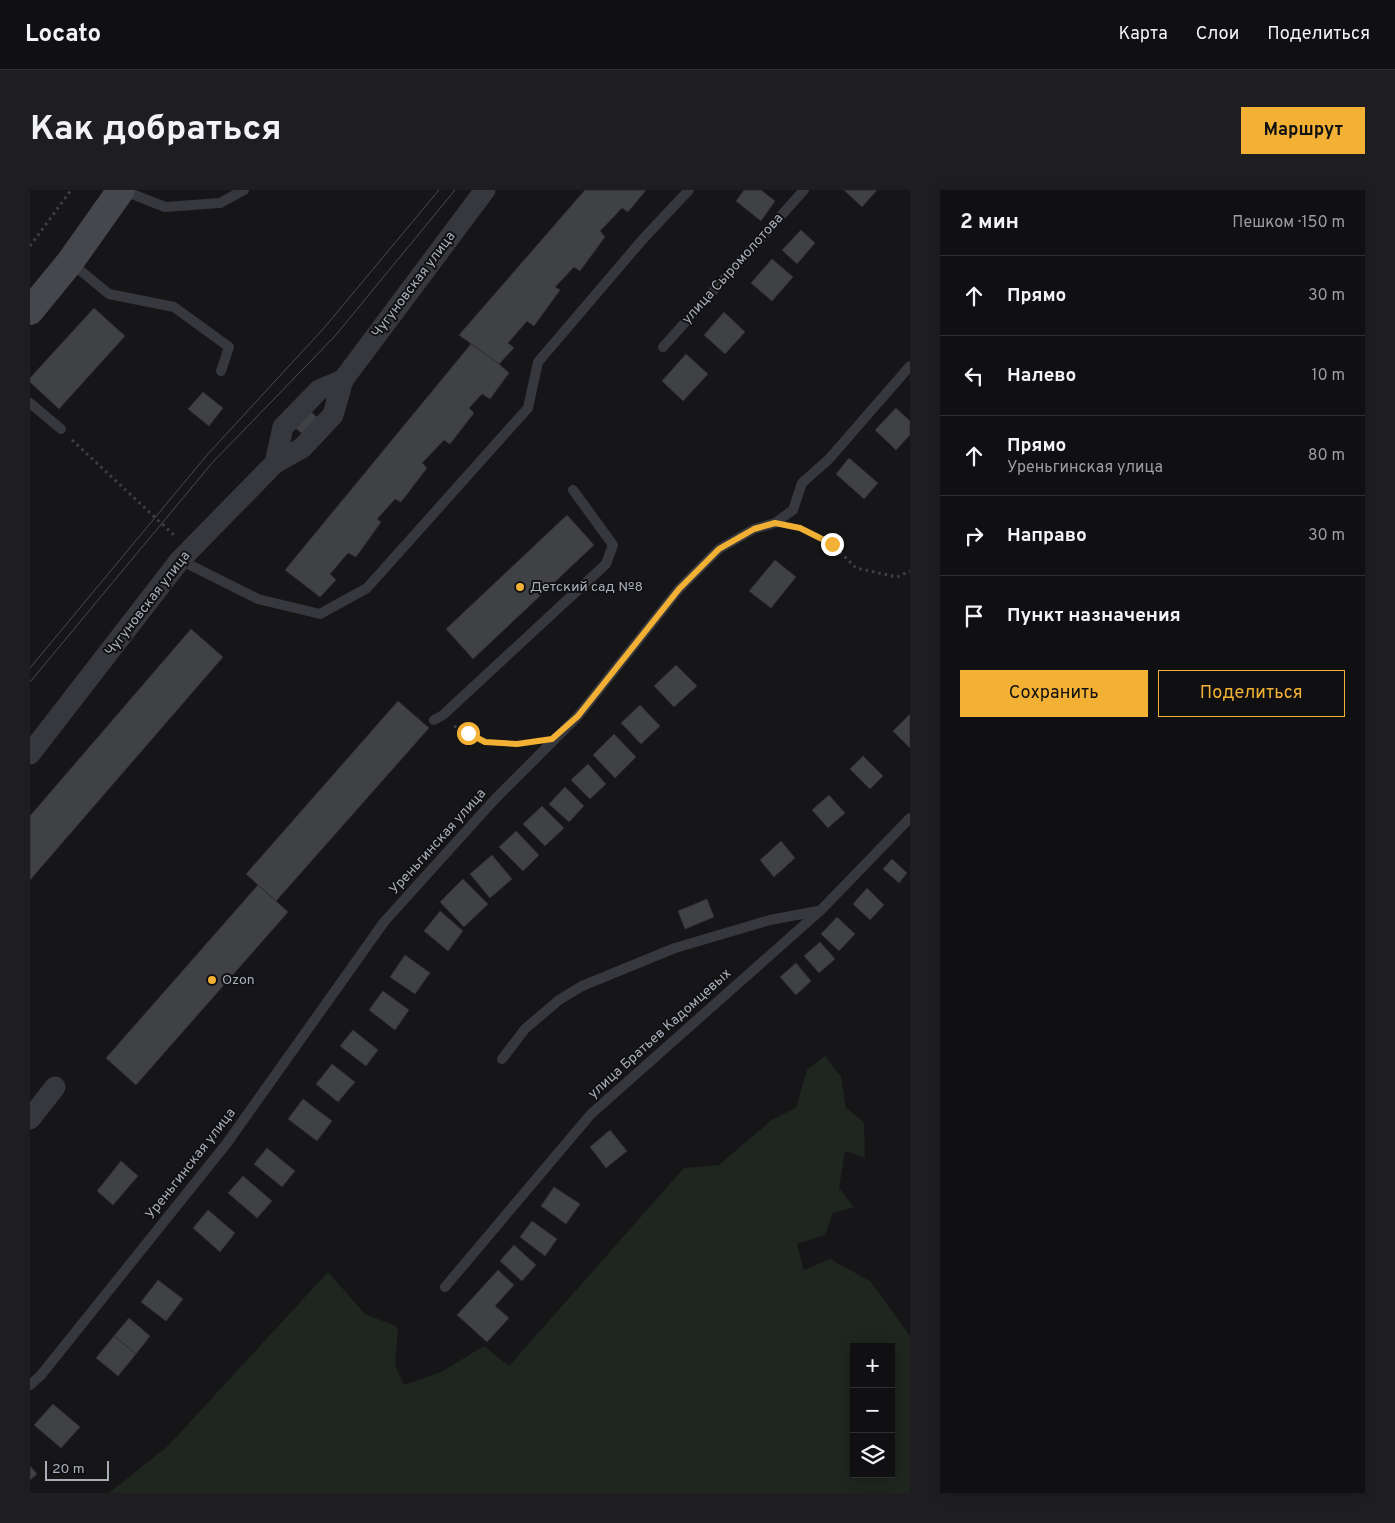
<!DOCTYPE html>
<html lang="ru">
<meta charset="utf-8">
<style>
:root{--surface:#101012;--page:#1e1e20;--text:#f1f3f6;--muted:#9c9d9f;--line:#303032;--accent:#f2b134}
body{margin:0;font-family:Overpass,sans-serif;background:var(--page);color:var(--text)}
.controls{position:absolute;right:15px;bottom:15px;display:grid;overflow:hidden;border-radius:0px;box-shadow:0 2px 12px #0003}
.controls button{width:45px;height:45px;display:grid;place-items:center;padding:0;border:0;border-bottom:1px solid var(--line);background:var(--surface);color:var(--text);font:25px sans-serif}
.scale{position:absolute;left:15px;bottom:12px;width:64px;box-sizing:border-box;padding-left:5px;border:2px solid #a8adb8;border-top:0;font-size:14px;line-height:18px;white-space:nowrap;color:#a8adb8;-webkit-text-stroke:4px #111113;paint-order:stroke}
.stop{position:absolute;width:15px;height:15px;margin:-11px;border:4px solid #f2b134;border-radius:50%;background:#fff}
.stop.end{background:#f2b134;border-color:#fff;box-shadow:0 1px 5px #0008}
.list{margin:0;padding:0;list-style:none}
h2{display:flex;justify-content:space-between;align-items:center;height:65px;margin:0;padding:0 20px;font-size:21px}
h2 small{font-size:16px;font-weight:400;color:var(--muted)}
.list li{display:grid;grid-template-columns:32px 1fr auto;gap:15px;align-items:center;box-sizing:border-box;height:80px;padding:0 20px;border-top:1px solid var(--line)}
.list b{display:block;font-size:19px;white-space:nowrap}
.list p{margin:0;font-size:16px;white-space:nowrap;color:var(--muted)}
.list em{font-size:16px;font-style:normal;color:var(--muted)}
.actions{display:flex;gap:10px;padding:15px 20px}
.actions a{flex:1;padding:11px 0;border:1px solid var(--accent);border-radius:0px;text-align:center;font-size:18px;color:var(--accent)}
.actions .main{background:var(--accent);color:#111}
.icon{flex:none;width:28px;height:28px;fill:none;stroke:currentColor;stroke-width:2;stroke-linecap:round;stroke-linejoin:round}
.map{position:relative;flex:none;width:880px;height:1303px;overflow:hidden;border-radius:0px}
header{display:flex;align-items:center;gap:30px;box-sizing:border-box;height:70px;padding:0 25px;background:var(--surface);border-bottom:1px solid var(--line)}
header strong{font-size:24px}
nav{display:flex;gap:28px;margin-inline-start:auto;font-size:18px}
.intro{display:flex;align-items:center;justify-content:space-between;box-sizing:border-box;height:120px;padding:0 30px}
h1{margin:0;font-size:35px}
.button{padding:12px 22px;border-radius:0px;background:var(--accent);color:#111;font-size:18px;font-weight:700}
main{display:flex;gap:30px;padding:0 30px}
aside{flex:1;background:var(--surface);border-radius:0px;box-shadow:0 2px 12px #0003}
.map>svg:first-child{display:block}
.green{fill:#1e261f;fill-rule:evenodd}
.building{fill:#404145;stroke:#303034}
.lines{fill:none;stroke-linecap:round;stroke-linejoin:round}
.path{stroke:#3d3f44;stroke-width:3;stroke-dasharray:2.5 4;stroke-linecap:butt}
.lane{stroke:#37383d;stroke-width:10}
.street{stroke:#37383d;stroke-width:21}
.secondary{stroke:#45474d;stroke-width:28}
.tram{stroke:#4a4c52;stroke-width:1}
.route{stroke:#f2b134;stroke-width:6}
.poi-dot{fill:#f2b134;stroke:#111113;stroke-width:2}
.labels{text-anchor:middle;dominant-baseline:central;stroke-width:4;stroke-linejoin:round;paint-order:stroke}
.street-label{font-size:14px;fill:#a8adb8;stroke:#111113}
.poi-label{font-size:14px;fill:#a8adb8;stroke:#111113;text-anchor:start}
</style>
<header>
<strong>Locato</strong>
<nav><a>Карта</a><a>Слои</a><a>Поделиться</a></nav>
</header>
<div class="intro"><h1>Как добраться</h1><a class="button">Маршрут</a></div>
<main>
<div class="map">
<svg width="880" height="1303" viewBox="0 0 880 1303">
<rect width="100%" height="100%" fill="#161618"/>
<!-- green -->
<path class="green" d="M795,866L811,887L816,918L834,932L835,968L815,961L809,998L824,1017L803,1023L795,1045L767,1054L774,1080L800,1069L840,1091L880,1146V1303H79L138,1256L298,1082L335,1124L368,1137L365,1175L374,1195L411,1182L454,1156L479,1176L654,978L689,975L743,929L766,918L777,880ZM824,1157H861V1284H824Z"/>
<!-- building -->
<g class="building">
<polygon points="555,0 616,0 598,22 592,18 570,41 575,47 550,81 544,77 525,97 530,100 504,136 497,131 478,153 484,158 469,174 429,145"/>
<polygon points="714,0 731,0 745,11 731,31 706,11"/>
<polygon points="814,0 847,0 832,17"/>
<polygon points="771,40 785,53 767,74 752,60"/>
<polygon points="742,69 763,87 742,111 721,93"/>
<polygon points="64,118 95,146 29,219 0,192 0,188"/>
<polygon points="694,122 715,142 695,164 674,145"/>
<polygon points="441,154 469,174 479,183 460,209 452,204 439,218 444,223 420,254 414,250 392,273 397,278 371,312 365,309 347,329 351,332 326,367 318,363 300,384 306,390 290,407 255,380"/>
<polygon points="656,164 678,184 653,211 632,191"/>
<polygon points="173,202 193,218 179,236 158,219"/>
<polygon points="866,218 880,231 880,245 866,260 845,240"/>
<polygon points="278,219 290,230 276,247 263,236"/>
<polygon points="819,268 848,293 834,309 806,284"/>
<polygon points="537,325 564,355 443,469 416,439"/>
<polygon points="745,370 766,387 741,418 719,401"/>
<polygon points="161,439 193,467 0,690 0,626"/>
<polygon points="646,475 667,496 644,517 624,496"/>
<polygon points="368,511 399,538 246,711 216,684"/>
<polygon points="610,515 630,536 611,554 591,533"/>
<polygon points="880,524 880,558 863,541"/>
<polygon points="584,544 606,567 585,588 563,565"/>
<polygon points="833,566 853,586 840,599 820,579"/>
<polygon points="558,574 576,594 560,609 541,590"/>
<polygon points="535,597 554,616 539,632 519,614"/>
<polygon points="799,605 815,623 798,638 782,620"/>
<polygon points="512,616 534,638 515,656 493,634"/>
<polygon points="486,641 509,665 493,681 469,657"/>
<polygon points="751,651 765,668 744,687 730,670"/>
<polygon points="462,665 482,689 460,708 440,684"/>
<polygon points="862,669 877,683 869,693 853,679"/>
<polygon points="433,689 458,714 434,737 410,712"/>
<polygon points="228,695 258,722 106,895 76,868"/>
<polygon points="837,698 854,715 840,730 823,714"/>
<polygon points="677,709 684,727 655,739 648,721"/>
<polygon points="410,721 433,741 418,761 394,741"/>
<polygon points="807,727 825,744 809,761 791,744"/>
<polygon points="790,752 805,769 789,783 774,766"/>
<polygon points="375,765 400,783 385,804 360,787"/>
<polygon points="766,773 781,791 766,805 750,787"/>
<polygon points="353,801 379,820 365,840 339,820"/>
<polygon points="323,840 348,860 336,876 310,856"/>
<polygon points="302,874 325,892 308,912 286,894"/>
<polygon points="273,909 302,931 287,951 258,929"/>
<polygon points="580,940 597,961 576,978 560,957"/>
<polygon points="237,958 265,981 252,997 224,974"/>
<polygon points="91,971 108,986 83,1015 67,1001"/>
<polygon points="213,986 242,1011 227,1028 198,1003"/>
<polygon points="524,997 550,1014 536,1034 511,1016"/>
<polygon points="178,1020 205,1043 190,1062 163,1038"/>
<polygon points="502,1031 527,1049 515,1066 490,1047"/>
<polygon points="484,1055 506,1075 492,1091 470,1071"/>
<polygon points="468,1080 484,1095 465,1116 479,1128 457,1152 427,1125"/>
<polygon points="128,1090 153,1109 136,1131 111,1112"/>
<polygon points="99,1128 120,1146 106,1164 84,1146"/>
<polygon points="84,1146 106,1164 88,1186 66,1168"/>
<polygon points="23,1214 50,1237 31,1258 4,1235"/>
<polygon points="0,1276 7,1284 0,1290"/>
</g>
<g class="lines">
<!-- path -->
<g class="path">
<polyline points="0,56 41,0"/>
<polyline points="42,250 145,346"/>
<polyline points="765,337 802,354 826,378 867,387 880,381"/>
<path d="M424,536C452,550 467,557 499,552"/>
</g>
<!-- lane -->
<g class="lane">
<polyline points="92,0 135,17 190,13 214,0"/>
<polyline points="41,73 79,104 144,117 199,157 191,181"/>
<polyline points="633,157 774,0"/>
<polyline points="0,213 31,239"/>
<polyline points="150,370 228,409 290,424 337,398 498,218 508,172 613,49 659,0"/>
<polyline points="404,530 413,525 576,374 583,355 543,300"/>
<polyline points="472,869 495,839 529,810 552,796 645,758 740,730 788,721"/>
<polyline points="415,1097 561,924 791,720 880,628"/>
<polyline points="0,1195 11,1185 197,953 354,732 465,609 548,526 649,399 689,359 724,339 745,333 763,320 772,293 799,269 880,176"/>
</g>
<!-- street -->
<g class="street">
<polyline points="245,273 272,258 303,225 313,190"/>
<polyline points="0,564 150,370 245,273 253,237 289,200 313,190 455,0"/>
<polyline points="0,929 25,897"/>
</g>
<!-- secondary -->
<polyline class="secondary" points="0,121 40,72 91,0"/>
<!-- tram -->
<g class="tram">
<polyline points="0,478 177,265 294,138 409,0"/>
<polyline points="0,492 182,273 305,146 425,0"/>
</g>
</g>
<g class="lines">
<!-- route -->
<polyline class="route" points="438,543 455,552 487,554 522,549 548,526 649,399 689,359 724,339 745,333 770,338 802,354"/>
</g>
<!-- markers -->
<g class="poi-dot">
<circle cx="490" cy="397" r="5"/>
<circle cx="182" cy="790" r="5"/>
</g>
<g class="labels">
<!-- street labels -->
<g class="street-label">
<text transform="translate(703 79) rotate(-48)">улица Сыромолотова</text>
<text transform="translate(384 95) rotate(-53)">Чугуновская улица</text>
<text transform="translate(118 414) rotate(-52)">Чугуновская улица</text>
<text transform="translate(408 652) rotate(-48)">Уреньгинская улица</text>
<text transform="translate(630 844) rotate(-42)">улица Братьев Кадомцевых</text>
<text transform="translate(161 974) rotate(-52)">Уреньгинская улица</text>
</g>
<!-- poi labels -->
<g class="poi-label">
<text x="500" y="397">Детский сад №8</text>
<text x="192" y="790">Ozon</text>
</g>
</g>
</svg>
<div class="controls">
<button>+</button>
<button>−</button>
<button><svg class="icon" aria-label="layers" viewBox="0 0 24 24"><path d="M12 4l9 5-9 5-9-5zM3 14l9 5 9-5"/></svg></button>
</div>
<div class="scale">20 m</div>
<div class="stop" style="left:438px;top:543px"></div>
<div class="stop end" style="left:802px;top:354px"></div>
</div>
<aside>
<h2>2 мин<small>Пешком · 150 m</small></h2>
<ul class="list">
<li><svg class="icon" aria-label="ahead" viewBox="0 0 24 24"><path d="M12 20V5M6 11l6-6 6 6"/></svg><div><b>Прямо</b></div><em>30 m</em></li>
<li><svg class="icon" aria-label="left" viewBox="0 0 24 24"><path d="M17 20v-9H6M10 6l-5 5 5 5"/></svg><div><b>Налево</b></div><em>10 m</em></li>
<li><svg class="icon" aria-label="ahead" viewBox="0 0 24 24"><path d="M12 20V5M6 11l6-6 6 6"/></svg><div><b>Прямо</b><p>Уреньгинская улица</p></div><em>80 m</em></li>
<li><svg class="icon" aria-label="right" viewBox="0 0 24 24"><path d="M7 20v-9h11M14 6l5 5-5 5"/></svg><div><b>Направо</b></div><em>30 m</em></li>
<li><svg class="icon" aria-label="arrive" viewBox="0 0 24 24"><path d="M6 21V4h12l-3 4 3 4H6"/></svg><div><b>Пункт назначения</b></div></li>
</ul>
<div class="actions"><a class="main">Сохранить</a><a>Поделиться</a></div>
</aside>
</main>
